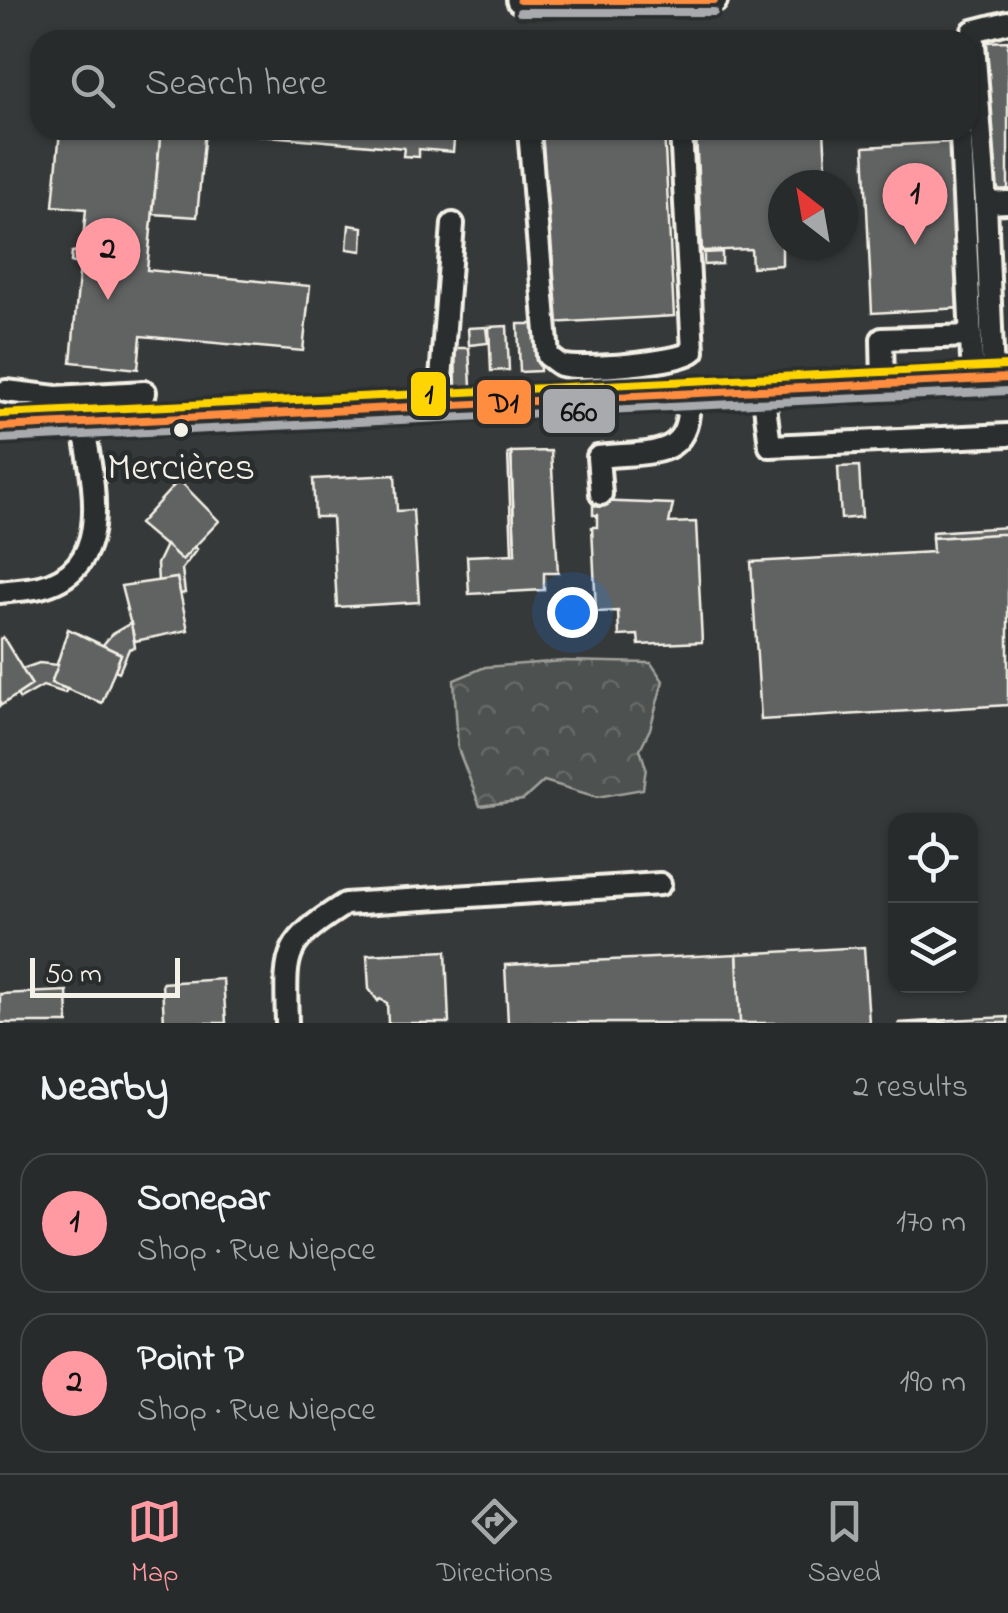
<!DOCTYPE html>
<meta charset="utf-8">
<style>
:root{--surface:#282b2b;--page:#343737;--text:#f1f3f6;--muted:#a5a7a9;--line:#444747;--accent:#ff9aa2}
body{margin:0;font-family:"Indie Flower",sans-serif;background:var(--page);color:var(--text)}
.controls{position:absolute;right:30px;bottom:30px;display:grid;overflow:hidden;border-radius:20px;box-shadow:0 2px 8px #0004}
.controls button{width:90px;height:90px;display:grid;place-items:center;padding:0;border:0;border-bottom:2px solid var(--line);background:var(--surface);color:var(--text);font:50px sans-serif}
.compass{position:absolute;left:768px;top:170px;width:90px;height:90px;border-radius:50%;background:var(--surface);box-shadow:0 2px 8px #0004;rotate:329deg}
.scale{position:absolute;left:30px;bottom:25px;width:150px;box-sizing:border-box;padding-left:10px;border:5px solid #f4f1e8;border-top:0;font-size:28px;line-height:35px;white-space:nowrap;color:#f4f1e8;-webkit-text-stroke:8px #2a2d2e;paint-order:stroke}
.you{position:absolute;left:572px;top:612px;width:35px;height:35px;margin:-25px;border:8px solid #fff;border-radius:50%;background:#1a73e8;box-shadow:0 0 0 15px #1a73e833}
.badge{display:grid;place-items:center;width:65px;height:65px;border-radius:50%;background:var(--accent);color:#111;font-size:32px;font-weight:700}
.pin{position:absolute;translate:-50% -82px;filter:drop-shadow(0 2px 5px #0008)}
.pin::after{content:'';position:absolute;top:52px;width:35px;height:30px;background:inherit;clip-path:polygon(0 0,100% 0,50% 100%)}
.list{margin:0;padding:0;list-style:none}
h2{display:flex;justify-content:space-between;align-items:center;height:130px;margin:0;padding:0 40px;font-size:42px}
h2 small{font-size:32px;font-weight:400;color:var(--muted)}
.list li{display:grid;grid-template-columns:65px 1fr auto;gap:30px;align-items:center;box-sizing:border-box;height:140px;margin:0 20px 20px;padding:0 20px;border:2px solid var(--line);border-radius:30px}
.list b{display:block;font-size:38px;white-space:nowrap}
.list p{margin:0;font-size:32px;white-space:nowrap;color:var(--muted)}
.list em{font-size:32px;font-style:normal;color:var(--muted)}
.icon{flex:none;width:55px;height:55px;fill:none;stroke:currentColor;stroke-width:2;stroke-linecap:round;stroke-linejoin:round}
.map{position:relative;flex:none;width:1008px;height:1023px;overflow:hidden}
.search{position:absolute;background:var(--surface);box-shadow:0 2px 8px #0004;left:30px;right:30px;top:30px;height:110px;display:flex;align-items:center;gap:25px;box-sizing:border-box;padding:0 35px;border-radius:30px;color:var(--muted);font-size:38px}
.sheet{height:450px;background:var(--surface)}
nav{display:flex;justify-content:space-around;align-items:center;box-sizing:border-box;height:140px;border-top:2px solid var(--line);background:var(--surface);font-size:28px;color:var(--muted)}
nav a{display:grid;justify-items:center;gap:5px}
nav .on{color:var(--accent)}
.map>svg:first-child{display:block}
.forest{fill:url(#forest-crowns);stroke:#a1a19c;stroke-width:2.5}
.building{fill:#616362;stroke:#f4f1e8;stroke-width:2.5}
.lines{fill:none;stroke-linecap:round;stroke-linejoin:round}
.minor-casing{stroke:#f4f1e8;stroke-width:28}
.major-casing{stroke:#f4f1e8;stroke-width:32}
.minor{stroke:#2a2d2e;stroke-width:20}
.major{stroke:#2a2d2e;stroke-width:25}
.bus-1-casing{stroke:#2a2d2e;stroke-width:15}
.bus-2-casing{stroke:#2a2d2e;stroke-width:15}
.bus-3-casing{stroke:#2a2d2e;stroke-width:15}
.bus-1{stroke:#ff8d40;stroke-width:8}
.bus-2{stroke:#a8aaad;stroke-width:8}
.bus-3{stroke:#fed403;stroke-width:8}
.bus-dot{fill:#f4f1e8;stroke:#2a2d2e;stroke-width:4}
.labels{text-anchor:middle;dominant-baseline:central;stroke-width:10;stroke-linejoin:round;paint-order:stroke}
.bus-label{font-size:40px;fill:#f4f1e8;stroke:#2a2d2e}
.line-badge{stroke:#2a2d2e;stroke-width:4}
.pale-badge-label{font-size:28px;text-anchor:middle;font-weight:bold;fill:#111}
</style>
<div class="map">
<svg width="1008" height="1023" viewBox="0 0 1008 1023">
<defs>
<pattern id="forest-crowns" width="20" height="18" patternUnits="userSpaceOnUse" patternTransform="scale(2.5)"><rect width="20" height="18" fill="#4e514f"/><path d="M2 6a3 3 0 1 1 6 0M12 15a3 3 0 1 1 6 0" fill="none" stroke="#686a68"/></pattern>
</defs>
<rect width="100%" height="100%" fill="#363939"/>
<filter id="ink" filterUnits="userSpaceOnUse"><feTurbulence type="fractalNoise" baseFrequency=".01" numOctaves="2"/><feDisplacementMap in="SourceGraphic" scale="20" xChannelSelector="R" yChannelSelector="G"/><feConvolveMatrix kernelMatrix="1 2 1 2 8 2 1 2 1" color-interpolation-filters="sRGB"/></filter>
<g filter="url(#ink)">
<!-- forest -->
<polygon class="forest" points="564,661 651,663 663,681 650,729 640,749 646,768 643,789 597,797 544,781 523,800 480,806 458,749 454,680 485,667"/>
<!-- building -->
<g class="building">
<polygon points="1008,41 1008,191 994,191 987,42"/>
<polygon points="60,130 161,130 147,270 310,286 303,351 141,336 138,369 71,362 80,265 71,262 72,252 82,250 86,209 53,206"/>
<polygon points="161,130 205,130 197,217 153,214"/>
<polygon points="201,130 455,130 453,152 419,149 419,157 403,156 404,148"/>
<polygon points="540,130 664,130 674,316 550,323"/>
<polygon points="705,130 824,130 827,185 783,185 783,245 816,245 782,247 782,265 752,267 751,249 702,251 696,135 705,135"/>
<polygon points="953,142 962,308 872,313 864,147"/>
<polygon points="349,225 363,227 362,251 347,249"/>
<polygon points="722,252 722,264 704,265 704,253"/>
<polygon points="518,324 537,324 540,371 520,372"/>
<polygon points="507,326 509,370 491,371 489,327"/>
<polygon points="486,327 488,343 469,345 468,328"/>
<polygon points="455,348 469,348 471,386 456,388"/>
<polygon points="551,451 558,573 544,573 544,590 469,594 467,556 515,554 511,452"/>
<polygon points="511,452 515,554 512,554 508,453"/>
<polygon points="859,466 862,517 841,519 838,467"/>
<polygon points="395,475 397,511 413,510 419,602 337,607 332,517 315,517 313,479"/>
<polygon points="179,480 219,521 182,560 139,524"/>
<polygon points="593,501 673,504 669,523 696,522 702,642 639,645 638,635 619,636 618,611 596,612 592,527 597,527 597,515 593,515"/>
<polygon points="1008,527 1008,534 932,538 932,532"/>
<polygon points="999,534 1008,534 1008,705 761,720 751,562 933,552 932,538"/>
<polygon points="166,545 182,560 194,547 197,549 182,569 185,593 180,594 177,578 158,582 157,564"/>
<polygon points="177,578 188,630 135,641 121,586"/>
<polygon points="131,623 135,647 129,649 119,672 115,670 121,654 102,646 112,634"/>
<polygon points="68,629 121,654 102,703 51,683"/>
<polygon points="3,637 32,685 0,706 0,639"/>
<polygon points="39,663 58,665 51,683 67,689 65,693 43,686 20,699 17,695 32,685 22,669"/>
<polygon points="864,947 869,1023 740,1023 737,954"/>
<polygon points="446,951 449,1023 388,1023 387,1003 380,999 378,1001 369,989 367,955"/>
<polygon points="737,954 740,1023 508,1023 505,965"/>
<polygon points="223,979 226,1023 164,1023 162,983"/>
<polygon points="67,991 68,1023 0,1023 0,994"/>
<polygon points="1008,1017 1008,1023 898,1023 930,1021"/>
</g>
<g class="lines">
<!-- minor casing -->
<g class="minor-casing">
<g id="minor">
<path d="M529,130L548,356C553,359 556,363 561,365C579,371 680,363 693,351L681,130"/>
<polyline points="958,130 961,137 973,379"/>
<polyline points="986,203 1008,202"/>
<polyline points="993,378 986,203 973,31 1008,22"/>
<polyline points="883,383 882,339 971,336"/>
<polyline points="763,389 770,446 1008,435"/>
<polyline points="6,391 56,397 145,392"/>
<polyline points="439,405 453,224"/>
<polyline points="0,427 1008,378"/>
<path d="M601,494L598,457C650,451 694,462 688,393"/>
<path d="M0,592C13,590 27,590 40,587C117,568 92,479 83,422"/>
<path d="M287,1023C285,951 282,944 345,904L660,884"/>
</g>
</g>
<!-- major casing -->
<g class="major-casing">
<polyline id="major" points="520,0 714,0"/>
</g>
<!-- minor -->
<use href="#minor" class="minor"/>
<!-- major -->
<use href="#major" class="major"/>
<!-- bus-1 casing -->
<g class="bus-1-casing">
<g id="bus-1">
<polyline points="520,0 714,0"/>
<polyline points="0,427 1008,378"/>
</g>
</g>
<!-- bus-2 casing -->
<g class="bus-2-casing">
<g id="bus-2">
<polyline points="520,12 714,12"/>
<polyline points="1,439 1008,391"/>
</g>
</g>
<!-- bus-3 casing -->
<g class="bus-3-casing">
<polyline id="bus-3" points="0,414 1007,366"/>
</g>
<!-- bus-1 -->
<use href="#bus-1" class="bus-1"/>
<!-- bus-2 -->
<use href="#bus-2" class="bus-2"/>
<!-- bus-3 -->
<use href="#bus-3" class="bus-3"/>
</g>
</g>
<!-- markers -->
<circle class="bus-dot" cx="181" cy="430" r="9"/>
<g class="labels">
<!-- bus labels -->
<g class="bus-label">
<text x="181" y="469">Mercières</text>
</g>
</g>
<g class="line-badge">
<rect x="409" y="370" width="39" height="48" rx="10" fill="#fed403"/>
<rect x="475" y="378" width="58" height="48" rx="10" fill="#ff8d40"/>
<rect x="541" y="387" width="76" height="48" rx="10" fill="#a8aaad"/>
</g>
<g class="pale-badge-label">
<text x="429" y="403">1</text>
<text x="504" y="412">D1</text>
<text x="579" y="421">660</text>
</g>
</svg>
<div class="controls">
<button><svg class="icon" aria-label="locate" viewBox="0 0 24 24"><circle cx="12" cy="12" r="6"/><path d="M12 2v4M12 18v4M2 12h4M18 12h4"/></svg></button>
<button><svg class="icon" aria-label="layers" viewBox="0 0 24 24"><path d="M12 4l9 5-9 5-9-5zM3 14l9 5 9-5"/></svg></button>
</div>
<svg class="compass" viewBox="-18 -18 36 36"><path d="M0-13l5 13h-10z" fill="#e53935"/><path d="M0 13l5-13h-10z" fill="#a5a7a9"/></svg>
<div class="scale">50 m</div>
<div class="you"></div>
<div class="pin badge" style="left:915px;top:245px">1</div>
<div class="pin badge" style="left:108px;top:300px">2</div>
<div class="search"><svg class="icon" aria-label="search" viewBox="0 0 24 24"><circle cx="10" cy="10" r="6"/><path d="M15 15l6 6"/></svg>Search here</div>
</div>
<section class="sheet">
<h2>Nearby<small>2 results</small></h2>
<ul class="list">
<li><span class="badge">1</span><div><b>Sonepar</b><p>Shop · Rue Niepce</p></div><em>170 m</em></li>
<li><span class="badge">2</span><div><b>Point P</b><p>Shop · Rue Niepce</p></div><em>190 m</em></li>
</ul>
</section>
<nav>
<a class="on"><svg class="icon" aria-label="map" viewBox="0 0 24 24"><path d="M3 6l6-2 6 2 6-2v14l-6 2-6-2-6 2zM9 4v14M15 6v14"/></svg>Map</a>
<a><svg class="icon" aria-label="directions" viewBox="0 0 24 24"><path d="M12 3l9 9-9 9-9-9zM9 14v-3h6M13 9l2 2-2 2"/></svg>Directions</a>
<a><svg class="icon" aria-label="saved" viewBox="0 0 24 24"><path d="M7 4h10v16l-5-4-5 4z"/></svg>Saved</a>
</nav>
